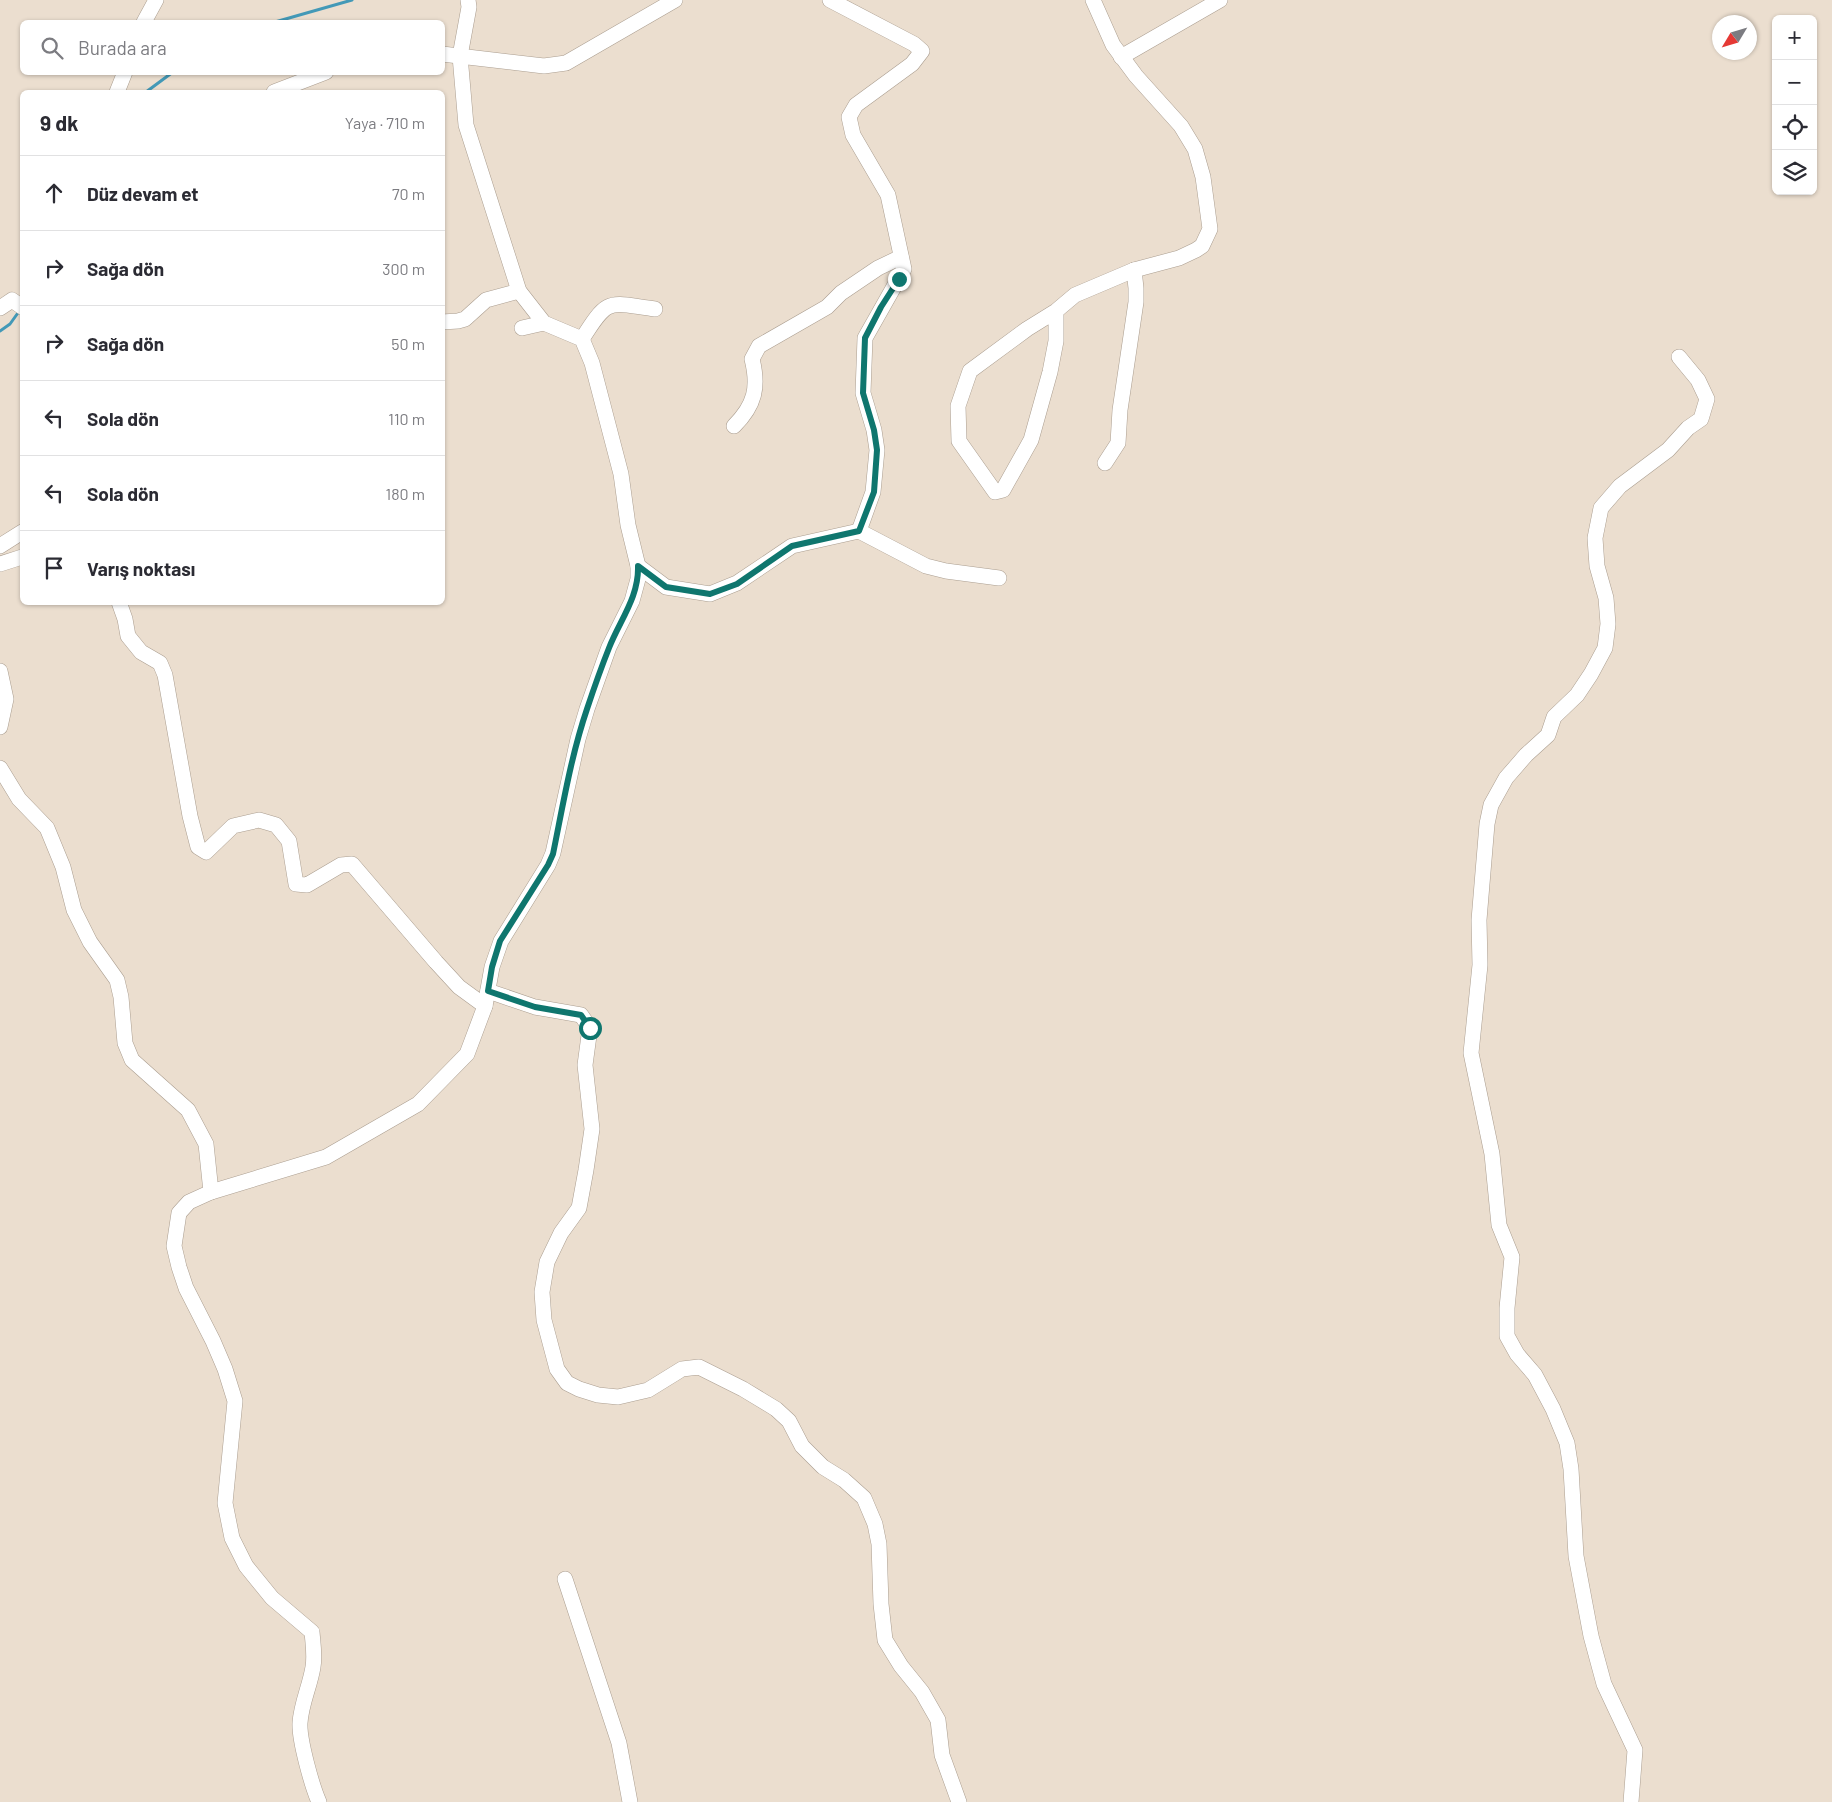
<!DOCTYPE html>
<html lang="tr">
<meta charset="utf-8">
<style>
:root{--surface:#fff;--page:#f2f2f3;--text:#2b2b33;--muted:#7c7c81;--line:#e1e1e2}
body{margin:0;font-family:Barlow,sans-serif;background:var(--page);color:var(--text)}
.controls{position:absolute;right:15px;top:15px;display:grid;overflow:hidden;border-radius:8px;box-shadow:0 1px 4px #0004}
.controls button{width:45px;height:45px;display:grid;place-items:center;padding:0;border:0;border-bottom:1px solid var(--line);background:var(--surface);color:var(--text);font:25px sans-serif}
.compass{position:absolute;left:1712px;top:15px;width:45px;height:45px;border-radius:50%;background:var(--surface);box-shadow:0 1px 4px #0004;rotate:232deg}
.stop{position:absolute;width:15px;height:15px;margin:-11px;border:4px solid #0f766e;border-radius:50%;background:#fff}
.stop.end{background:#0f766e;border-color:#fff;box-shadow:0 1px 5px #0008}
.list{margin:0;padding:0;list-style:none}
h2{display:flex;justify-content:space-between;align-items:center;height:65px;margin:0;padding:0 20px;font-size:21px}
h2 small{font-size:16px;font-weight:400;color:var(--muted)}
.list li{display:grid;grid-template-columns:32px 1fr auto;gap:15px;align-items:center;box-sizing:border-box;height:75px;padding:0 20px;border-top:1px solid var(--line)}
.list b{display:block;font-size:19px;white-space:nowrap}
.list em{font-size:16px;font-style:normal;color:var(--muted)}
.icon{flex:none;width:28px;height:28px;fill:none;stroke:currentColor;stroke-width:2;stroke-linecap:round;stroke-linejoin:round}
.map{position:relative;flex:none;width:1832px;height:1802px;overflow:hidden}
.search{position:absolute;background:var(--surface);box-shadow:0 1px 4px #0004;left:20px;top:20px;width:425px;height:55px;display:flex;align-items:center;gap:12px;box-sizing:border-box;padding:0 18px;border-radius:8px;color:var(--muted);font-size:19px}
.panel{position:absolute;background:var(--surface);box-shadow:0 1px 4px #0004;left:20px;top:90px;width:425px;height:515px;border-radius:8px}
.map>svg:first-child{display:block}
.lines{fill:none;stroke-linecap:round;stroke-linejoin:round}
.stream{stroke:#4399b7;stroke-width:3}
.minor-casing{stroke:#ab9e90;stroke-width:16}
.minor{stroke:#fff;stroke-width:15}
.route{stroke:#0f766e;stroke-width:6}
</style>
<div class="map">
<svg width="1832" height="1802" viewBox="0 0 1832 1802">
<rect width="100%" height="100%" fill="#ebdecf"/>
<g class="lines">
<!-- stream -->
<g class="stream">
<polyline points="275,22 352,0"/>
<polyline points="146,92 173,72"/>
<polyline points="0,331 10,324 20,310"/>
</g>
<!-- minor casing -->
<g class="minor-casing">
<g id="minor">
<polyline points="830,0 914,44 922,51 912,64 856,105 849,117 853,135 888,195 904,269 865,338 863,393 874,430 877,450 873,492 859,531"/>
<polyline points="144,22 156,0"/>
<polyline points="442,54 544,66 566,63 675,0"/>
<polyline points="1121,57 1220,0"/>
<polyline points="117,92 125,72"/>
<polyline points="274,92 326,72"/>
<polyline points="0,308 12,300 22,307"/>
<polyline points="1056,311 1056,341 1050,372 1031,440 1003,490 995,492 959,441 958,406 970,371 1027,329 1056,311 1075,295 1134,270 1179,258 1196,250 1202,246 1210,229 1203,177 1195,149 1181,126 1136,76 1113,45 1093,0"/>
<polyline points="442,322 458,321 465,319 486,300 519,291"/>
<polyline points="522,328 544,323"/>
<path d="M582,339C609,296 608,303 655,309"/>
<path d="M734,426C755,405 759,387 752,359L759,346L827,307L841,293L878,268L901,257"/>
<polyline points="1105,463 1118,443 1120,410 1136,302 1136,288 1134,270"/>
<polyline points="0,546 22,532"/>
<polyline points="0,564 22,557"/>
<polyline points="638,566 666,587 710,594 737,583 792,546 859,531 926,566 946,571 999,578"/>
<polyline points="119,602 125,619 128,636 141,652 160,663 165,675 190,816 198,847 206,852 233,826 259,820 276,825 289,841 296,884 307,885 341,865 352,864 436,962 459,987 485,1006"/>
<polyline points="0,671 6,699 0,727"/>
<polyline points="0,768 19,799 47,828 63,867 74,910 90,942 117,980 121,997 125,1043 132,1060 188,1110 206,1144 211,1192"/>
<polyline points="488,991 535,1007 581,1015 590,1028 585,1065 592,1129 586,1170 579,1208 561,1233 547,1262 542,1292 544,1320 557,1369 567,1383 579,1389 598,1395 618,1397 648,1390 682,1369 699,1367 743,1389 776,1409 789,1421 802,1446 823,1467 844,1480 864,1498 875,1524 879,1544 881,1604 885,1640 901,1666 922,1692 938,1720 942,1755 959,1802"/>
<polyline points="565,1579 619,1743 630,1802"/>
<path d="M319,1802C312,1786 299,1740 300,1723C301,1704 310,1686 313,1667C315,1655 313,1644 312,1632L272,1598L246,1566L232,1538L225,1503L235,1401L225,1369L213,1341L186,1288L179,1267L174,1246L179,1213L189,1202L211,1192L326,1157L418,1104L467,1054L485,1006L492,967L501,941L548,865L553,853L578,739L587,709L609,647L632,601L638,579V566L628,525L621,474L592,363L582,339L544,323L519,291L466,125L460,56L469,7L468,0"/>
<polyline points="1631,1802 1635,1750 1604,1684 1591,1636 1576,1556 1571,1469 1567,1443 1553,1409 1535,1375 1517,1354 1507,1336 1507,1308 1512,1257 1499,1225 1492,1154 1471,1053 1480,965 1479,920 1487,824 1491,805 1506,778 1526,755 1548,735 1554,717 1577,695 1591,674 1605,648 1608,624 1606,598 1597,566 1595,538 1601,508 1620,486 1668,450 1688,428 1701,419 1707,399 1698,380 1679,357"/>
</g>
</g>
<!-- minor -->
<use href="#minor" class="minor"/>
</g>
<g class="lines">
<!-- route -->
<path class="route" d="M590,1028L581,1015L535,1007L488,991L492,967L500,941L548,865L553,854C563,805 571,756 587,709C594,688 601,668 609,648C620,620 639,597 638,566L666,587L710,594L737,584L792,546L859,531L874,492L877,450L874,430L863,393L865,338L881,307L899,279"/>
</g>
</svg>
<div class="controls">
<button>+</button>
<button>−</button>
<button><svg class="icon" aria-label="locate" viewBox="0 0 24 24"><circle cx="12" cy="12" r="6"/><path d="M12 2v4M12 18v4M2 12h4M18 12h4"/></svg></button>
<button><svg class="icon" aria-label="layers" viewBox="0 0 24 24"><path d="M12 4l9 5-9 5-9-5zM3 14l9 5 9-5"/></svg></button>
</div>
<svg class="compass" viewBox="-18 -18 36 36"><path d="M0-13l5 13h-10z" fill="#e53935"/><path d="M0 13l5-13h-10z" fill="#7c7c81"/></svg>
<div class="stop" style="left:590px;top:1028px"></div>
<div class="stop end" style="left:899px;top:279px"></div>
<div class="search"><svg class="icon" aria-label="search" viewBox="0 0 24 24"><circle cx="10" cy="10" r="6"/><path d="M15 15l6 6"/></svg>Burada ara</div>
<section class="panel">
<h2>9 dk<small>Yaya · 710 m</small></h2>
<ul class="list">
<li><svg class="icon" aria-label="ahead" viewBox="0 0 24 24"><path d="M12 20V5M6 11l6-6 6 6"/></svg><div><b>Düz devam et</b></div><em>70 m</em></li>
<li><svg class="icon" aria-label="right" viewBox="0 0 24 24"><path d="M7 20v-9h11M14 6l5 5-5 5"/></svg><div><b>Sağa dön</b></div><em>300 m</em></li>
<li><svg class="icon" aria-label="right" viewBox="0 0 24 24"><path d="M7 20v-9h11M14 6l5 5-5 5"/></svg><div><b>Sağa dön</b></div><em>50 m</em></li>
<li><svg class="icon" aria-label="left" viewBox="0 0 24 24"><path d="M17 20v-9H6M10 6l-5 5 5 5"/></svg><div><b>Sola dön</b></div><em>110 m</em></li>
<li><svg class="icon" aria-label="left" viewBox="0 0 24 24"><path d="M17 20v-9H6M10 6l-5 5 5 5"/></svg><div><b>Sola dön</b></div><em>180 m</em></li>
<li><svg class="icon" aria-label="arrive" viewBox="0 0 24 24"><path d="M6 21V4h12l-3 4 3 4H6"/></svg><div><b>Varış noktası</b></div></li>
</ul>
</section>
</div>
